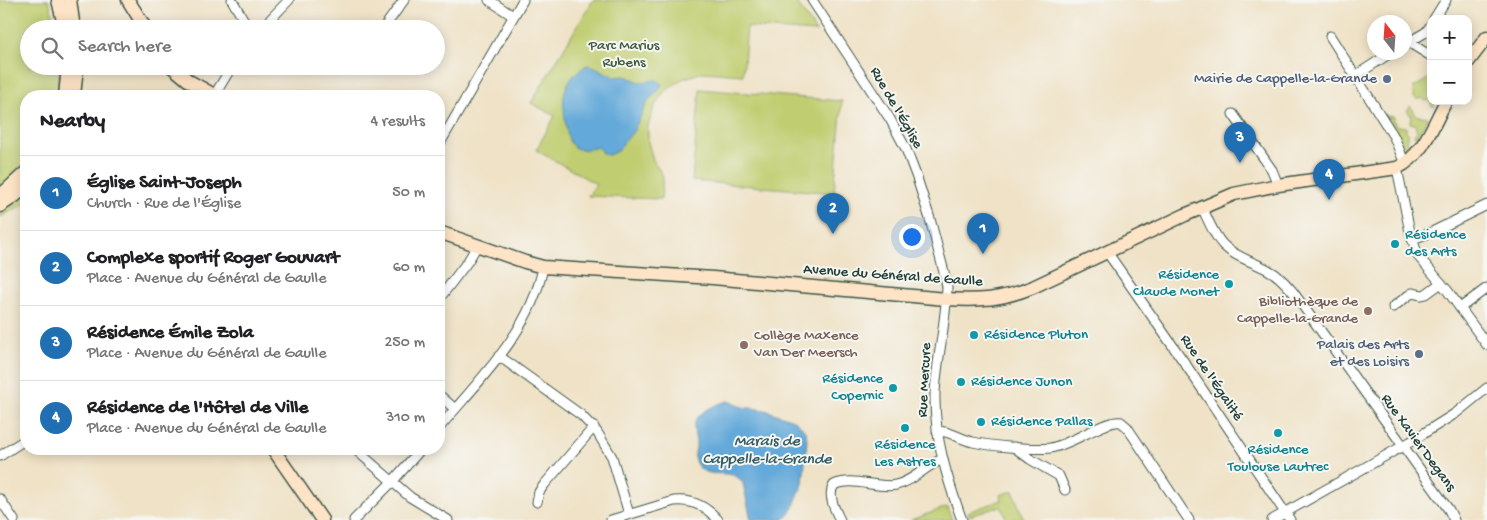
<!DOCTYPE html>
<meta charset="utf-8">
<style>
:root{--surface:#fff;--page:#f6f6f6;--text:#202124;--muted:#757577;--line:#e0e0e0;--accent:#1f6fb2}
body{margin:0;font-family:"Gochi Hand",sans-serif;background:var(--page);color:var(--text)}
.controls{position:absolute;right:15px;top:15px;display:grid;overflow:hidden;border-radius:10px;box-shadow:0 2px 12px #0003}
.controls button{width:45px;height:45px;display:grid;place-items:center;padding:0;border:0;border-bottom:1px solid var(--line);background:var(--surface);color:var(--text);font:25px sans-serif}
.compass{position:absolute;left:1367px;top:15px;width:45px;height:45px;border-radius:50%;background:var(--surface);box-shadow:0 2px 12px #0003;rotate:343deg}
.you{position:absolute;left:911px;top:236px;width:18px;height:18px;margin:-12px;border:4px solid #fff;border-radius:50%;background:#1a73e8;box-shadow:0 0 0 8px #1a73e833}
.badge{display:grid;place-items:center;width:32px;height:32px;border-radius:50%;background:var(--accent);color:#fff;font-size:16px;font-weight:700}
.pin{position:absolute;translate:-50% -41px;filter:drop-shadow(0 1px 2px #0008)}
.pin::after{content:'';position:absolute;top:26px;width:18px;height:15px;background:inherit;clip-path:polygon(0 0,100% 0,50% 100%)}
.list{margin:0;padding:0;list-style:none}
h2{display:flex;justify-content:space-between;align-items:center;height:65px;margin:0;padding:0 20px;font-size:21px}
h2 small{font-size:16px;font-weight:400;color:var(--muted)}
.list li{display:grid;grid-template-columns:32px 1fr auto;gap:15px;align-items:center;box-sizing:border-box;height:75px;padding:0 20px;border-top:1px solid var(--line)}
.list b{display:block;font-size:19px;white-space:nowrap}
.list p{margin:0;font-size:16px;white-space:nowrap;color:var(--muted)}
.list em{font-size:16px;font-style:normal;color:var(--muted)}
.icon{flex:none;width:28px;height:28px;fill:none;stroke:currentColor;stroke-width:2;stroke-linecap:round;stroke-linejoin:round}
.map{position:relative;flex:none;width:1487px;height:520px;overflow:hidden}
.search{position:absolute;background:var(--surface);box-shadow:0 2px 12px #0003;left:20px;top:20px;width:425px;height:55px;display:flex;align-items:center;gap:12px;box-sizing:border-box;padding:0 18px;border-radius:28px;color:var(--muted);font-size:19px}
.panel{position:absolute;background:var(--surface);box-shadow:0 2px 12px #0003;left:20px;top:90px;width:425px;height:365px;border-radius:20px}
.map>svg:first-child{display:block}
.green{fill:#c0cd6f;stroke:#708552}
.water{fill:#63a9d9;stroke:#417386}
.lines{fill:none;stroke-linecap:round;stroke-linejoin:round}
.street-casing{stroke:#3e564a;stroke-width:11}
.secondary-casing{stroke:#3e564a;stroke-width:15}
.street{stroke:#fff;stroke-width:9}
.secondary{stroke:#fee4c6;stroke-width:12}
.service-dot{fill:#5c6f8a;stroke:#f6f6f2;stroke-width:2}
.culture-dot{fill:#0f9aa8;stroke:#f6f6f2;stroke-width:2}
.education-dot{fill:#8d6e63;stroke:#f6f6f2;stroke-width:2}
.labels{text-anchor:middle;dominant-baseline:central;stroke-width:4;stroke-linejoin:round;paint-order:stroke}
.park-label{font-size:15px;fill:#3f5a40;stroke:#f6f6f2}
.service-label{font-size:15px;fill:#4e5e75;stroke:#f6f6f2;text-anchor:end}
.street-label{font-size:15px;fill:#1f3d34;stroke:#f6f6f2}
.culture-label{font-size:15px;fill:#0d838f;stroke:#f6f6f2;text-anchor:start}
.education-label{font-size:15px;fill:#785e54;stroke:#f6f6f2;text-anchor:end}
.water-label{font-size:16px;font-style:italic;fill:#335d66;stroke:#f6f6f2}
</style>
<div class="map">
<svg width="1487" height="520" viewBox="0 0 1487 520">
<rect width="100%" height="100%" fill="#f6f6f2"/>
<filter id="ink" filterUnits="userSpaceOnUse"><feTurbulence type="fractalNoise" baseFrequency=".02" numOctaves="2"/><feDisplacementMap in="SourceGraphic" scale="10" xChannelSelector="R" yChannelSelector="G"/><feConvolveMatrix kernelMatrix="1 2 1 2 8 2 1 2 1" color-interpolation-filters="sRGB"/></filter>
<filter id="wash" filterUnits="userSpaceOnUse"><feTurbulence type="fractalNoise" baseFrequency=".0096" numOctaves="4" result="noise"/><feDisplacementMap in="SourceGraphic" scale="20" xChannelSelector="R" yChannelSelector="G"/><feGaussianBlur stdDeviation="1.12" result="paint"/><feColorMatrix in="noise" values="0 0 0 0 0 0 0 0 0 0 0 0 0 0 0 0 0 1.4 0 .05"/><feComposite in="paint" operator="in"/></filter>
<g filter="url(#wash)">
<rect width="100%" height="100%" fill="#efe2c6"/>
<!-- green -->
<g class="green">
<polygon points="0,0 49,0 56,29 29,29 29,66 60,66 58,96 26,96 26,203 0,217"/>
<polygon points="593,0 795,0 816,32 747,27 743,75 703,72 682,79 664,92 654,107 648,126 648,142 653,160 663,176 661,199 588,196 596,184 536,150 555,116 531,103"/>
<polygon points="1431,77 1431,101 1437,101 1434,107 1431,105 1429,100 1425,101 1422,98 1417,100 1414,97 1413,88"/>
<polygon points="700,89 842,101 834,193 692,181"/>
<polygon points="1410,106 1415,115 1428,117 1416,138 1414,135 1417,131 1415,124 1410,123 1411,116 1407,110"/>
<polygon points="1387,116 1394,117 1394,122 1397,126 1406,127 1406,131 1409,134 1407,137 1406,141 1409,144 1413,144 1408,151 1405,150 1400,136"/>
<polygon points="1013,491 1024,520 1007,520 1001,506 969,516 968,512 1002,500 1000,495"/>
<polygon points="947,507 952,520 911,520"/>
</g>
<!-- water -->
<g class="water">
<path d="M587,65L593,66L615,77L625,76L640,82L657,80L662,84L659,90L648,101L633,132L624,142L619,150L609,155L603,154L598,147C570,155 568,144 565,119C564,108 562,98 566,88C570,77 578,71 587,65Z"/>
<path d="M728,401L742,407L765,410L796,421L806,432L807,440L803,484L791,512L783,520H751L743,483C732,467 714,479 701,469C693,463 694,456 696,448C697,441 694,435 694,428C693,413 717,404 728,401Z"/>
</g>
</g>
<g filter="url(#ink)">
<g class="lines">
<!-- street casing -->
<g class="street-casing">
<g id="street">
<polyline points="232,0 249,29"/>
<polyline points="489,0 513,16"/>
<path d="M812,0L890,119L906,149L917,178L930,219L944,272L947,287C946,323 937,358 935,393C934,437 947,479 962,520"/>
<polyline points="1434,19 1446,0"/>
<polyline points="261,29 289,0"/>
<polyline points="383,29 404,0"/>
<polyline points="1330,36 1394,137 1405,164"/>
<polyline points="1408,42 1431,56"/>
<polyline points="1404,45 1426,32 1431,25"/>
<polyline points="1355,76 1392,52"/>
<polyline points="214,96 232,66"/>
<polyline points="1233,114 1272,170 1278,185"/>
<polyline points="439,145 523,0"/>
<polyline points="1397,168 1410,232 1418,256 1447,290 1487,345"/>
<path d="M1202,207C1208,220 1213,234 1223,245C1236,258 1255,262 1270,271C1280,276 1286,284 1293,292L1449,510L1454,520"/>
<polyline points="1412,239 1430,233 1487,205"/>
<polyline points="1107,252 1184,362 1290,520"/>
<polyline points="439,299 468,261 477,246"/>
<polyline points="1393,307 1409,295 1412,293 1422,295 1426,294 1441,283"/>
<polyline points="1460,308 1487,288"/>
<polyline points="499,356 581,415 597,432 612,457 629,514"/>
<polyline points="439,395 455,409"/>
<path d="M439,428C480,379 531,331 543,267"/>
<path d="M937,431C951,431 960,439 973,442C990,446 1033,450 1050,448C1071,445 1106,419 1121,422L1127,427L1189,520"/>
<polyline points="1014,447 1030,459 1059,476 1065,490"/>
<polyline points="355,449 410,497 448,520"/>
<polyline points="0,456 23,441"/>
<polyline points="0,499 14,520"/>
<polyline points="537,502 539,492 544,485 594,427"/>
<polyline points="354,520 392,482 421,449"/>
<path d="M611,520L674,501C692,499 706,506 718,520"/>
<path d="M840,520C835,510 827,495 834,485C853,476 876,489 896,485C914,481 926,465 943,459"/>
<polyline points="1272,520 1410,442 1456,413 1487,388"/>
</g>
</g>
<!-- secondary casing -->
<g class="secondary-casing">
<g id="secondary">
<polyline points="58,0 65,29"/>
<polyline points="70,0 74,29"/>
<polyline points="128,0 146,29"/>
<polyline points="1468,62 1487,37"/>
<polyline points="171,66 189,81 216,96"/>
<polyline points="65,96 68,66"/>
<polyline points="74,96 77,66"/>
<polyline points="0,196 26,172"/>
<polyline points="0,206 15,196 26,186"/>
<path d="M439,232L525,262L543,267L713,278L946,299C979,301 1002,300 1033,287L1185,215L1234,194L1278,185L1397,168C1423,156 1433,125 1446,101"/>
<polyline points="273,449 322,520"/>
</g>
</g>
<!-- street -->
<use href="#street" class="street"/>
<!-- secondary -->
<use href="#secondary" class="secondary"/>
</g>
</g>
<!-- markers -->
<g class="service-dot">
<circle cx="1387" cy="79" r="5"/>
<circle cx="1419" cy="354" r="5"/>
</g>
<g class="culture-dot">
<circle cx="1395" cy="244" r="5"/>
<circle cx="1229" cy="284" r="5"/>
<circle cx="974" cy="335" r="5"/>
<circle cx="961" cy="382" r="5"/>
<circle cx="893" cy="388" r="5"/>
<circle cx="981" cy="422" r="5"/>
<circle cx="905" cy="428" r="5"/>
<circle cx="1278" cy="433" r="5"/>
</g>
<g class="education-dot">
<circle cx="1368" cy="311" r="5"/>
<circle cx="744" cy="345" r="5"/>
</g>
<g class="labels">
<!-- park labels -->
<g class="park-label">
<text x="624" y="46">Parc Marius<tspan x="624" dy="17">Rubens</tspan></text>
</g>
<!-- service labels -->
<g class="service-label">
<text x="1377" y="79">Mairie de Cappelle-la-Grande</text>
<text x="1409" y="345">Palais des Arts<tspan x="1409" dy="17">et des Loisirs</tspan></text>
</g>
<!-- street labels -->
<g class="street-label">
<text transform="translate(896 108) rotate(60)">Rue de l'Église</text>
<text transform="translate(893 276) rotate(4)">Avenue du Général de Gaulle</text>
<text transform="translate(1211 378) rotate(56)">Rue de l'Égalité</text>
<text transform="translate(925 380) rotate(-87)">Rue Mercure</text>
<text transform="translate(1418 443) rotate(54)">Rue Xavier Degans</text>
</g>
<!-- culture labels -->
<g class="culture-label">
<text x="1405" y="235">Résidence<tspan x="1405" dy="17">des Arts</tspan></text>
<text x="1219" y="275" text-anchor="end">Résidence<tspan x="1219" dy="17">Claude Monet</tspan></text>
<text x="984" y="335">Résidence Pluton</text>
<text x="883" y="379" text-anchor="end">Résidence<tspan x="883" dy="17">Copernic</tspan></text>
<text x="971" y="382">Résidence Junon</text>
<text x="991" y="422">Résidence Pallas</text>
<text x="905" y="445" text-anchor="middle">Résidence<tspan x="905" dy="17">Les Astres</tspan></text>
<text x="1278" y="450" text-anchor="middle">Résidence<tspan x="1278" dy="17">Toulouse Lautrec</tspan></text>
</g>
<!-- education labels -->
<g class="education-label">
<text x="1358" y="302">Bibliothèque de<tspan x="1358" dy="17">Cappelle-la-Grande</tspan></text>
<text x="754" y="336" text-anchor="start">Collège Maxence<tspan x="754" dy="17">Van Der Meersch</tspan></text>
</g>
<!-- water labels -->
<g class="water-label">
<text x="767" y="442">Marais de<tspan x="767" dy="18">Cappelle-la-Grande</tspan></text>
</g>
</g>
</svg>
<div class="controls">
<button>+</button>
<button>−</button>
</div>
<svg class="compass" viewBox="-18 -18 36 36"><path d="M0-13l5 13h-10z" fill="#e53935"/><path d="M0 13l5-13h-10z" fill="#757577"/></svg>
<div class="you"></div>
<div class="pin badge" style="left:983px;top:254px">1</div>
<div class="pin badge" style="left:833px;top:234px">2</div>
<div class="pin badge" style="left:1240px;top:163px">3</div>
<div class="pin badge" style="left:1329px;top:200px">4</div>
<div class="search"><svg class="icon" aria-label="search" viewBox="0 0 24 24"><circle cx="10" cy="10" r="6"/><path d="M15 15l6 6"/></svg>Search here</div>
<section class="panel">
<h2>Nearby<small>4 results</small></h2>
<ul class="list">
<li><span class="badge">1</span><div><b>Église Saint-Joseph</b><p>Church · Rue de l'Église</p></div><em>50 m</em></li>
<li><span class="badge">2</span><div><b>Complexe sportif Roger Gouvart</b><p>Place · Avenue du Général de Gaulle</p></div><em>60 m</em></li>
<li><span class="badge">3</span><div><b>Résidence Émile Zola</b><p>Place · Avenue du Général de Gaulle</p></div><em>250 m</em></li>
<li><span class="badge">4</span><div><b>Résidence de l'Hôtel de Ville</b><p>Place · Avenue du Général de Gaulle</p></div><em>310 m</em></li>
</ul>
</section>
</div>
